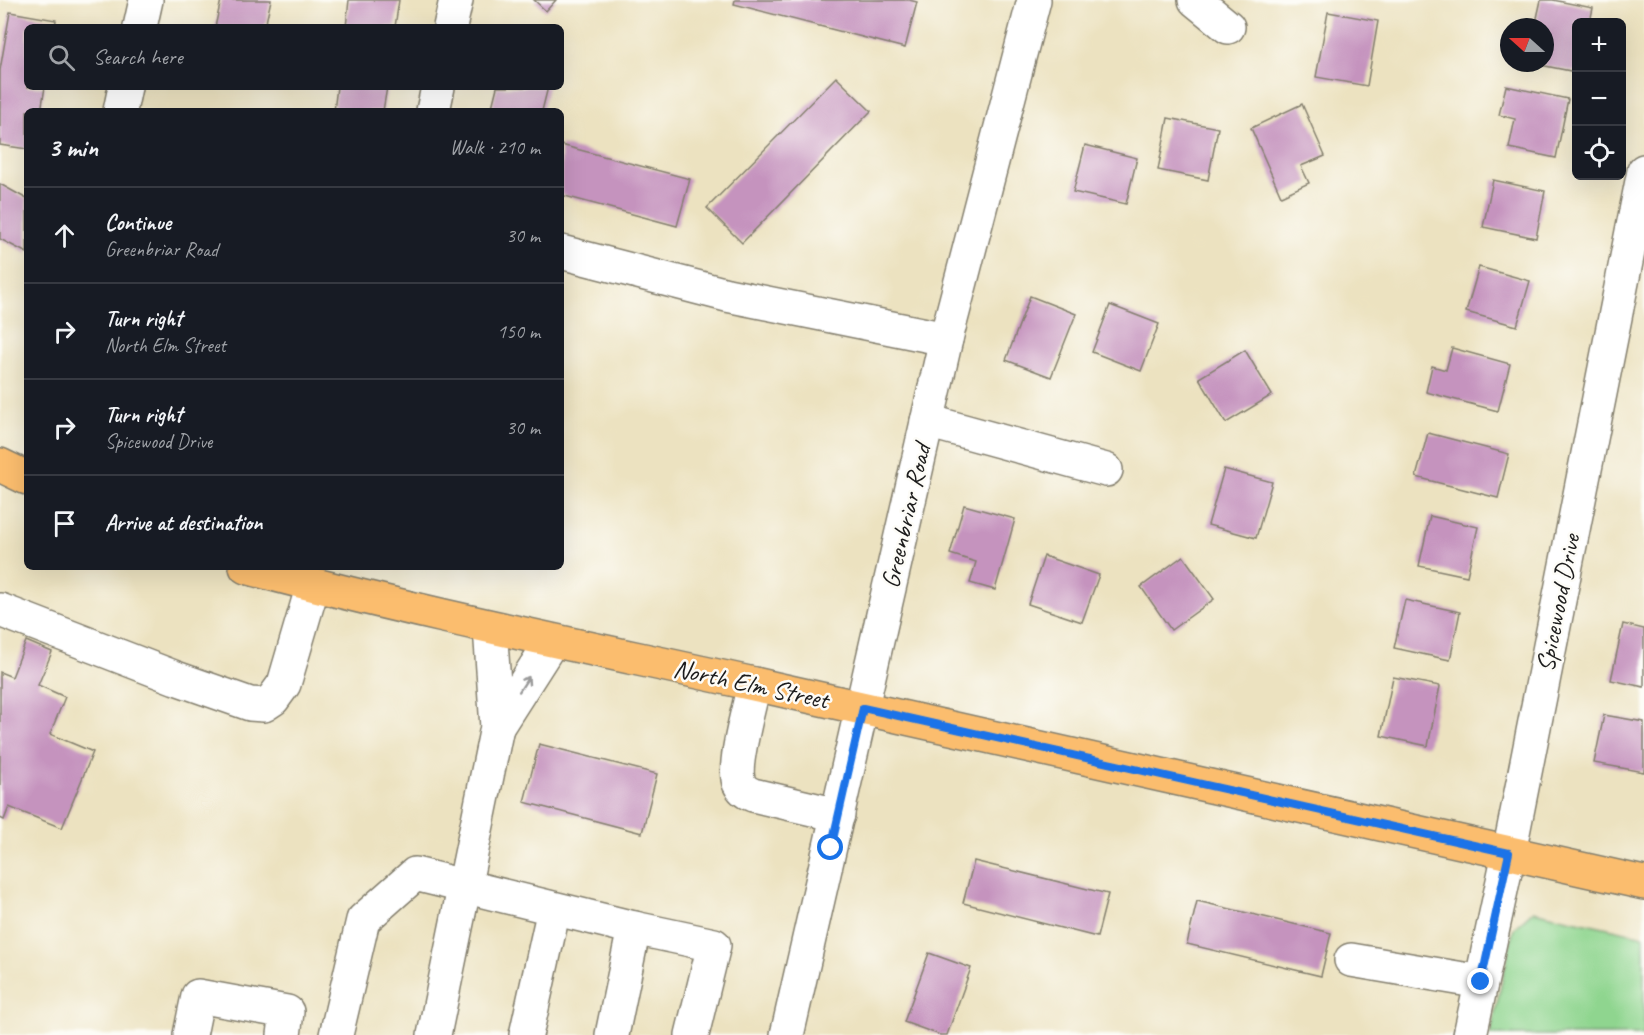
<!DOCTYPE html>
<meta charset="utf-8">
<style>
:root{--surface:#171b24;--page:#242831;--text:#f1f3f6;--muted:#9ea1a6;--line:#363941}
body{margin:0;font-family:Caveat,sans-serif;background:var(--page);color:var(--text)}
.controls{position:absolute;right:18px;top:18px;display:grid;overflow:hidden;border-radius:9px;box-shadow:0 6px 24px #0002}
.controls button{width:54px;height:54px;display:grid;place-items:center;padding:0;border:0;border-bottom:2px solid var(--line);background:var(--surface);color:var(--text);font:30px sans-serif}
.compass{position:absolute;left:1500px;top:18px;width:54px;height:54px;border-radius:50%;background:var(--surface);box-shadow:0 6px 24px #0002;rotate:291deg}
.stop{position:absolute;width:18px;height:18px;margin:-14px;border:4px solid #1a73e8;border-radius:50%;background:#fff}
.stop.end{background:#1a73e8;border-color:#fff;box-shadow:0 2px 6px #0008}
.list{margin:0;padding:0;list-style:none}
h2{display:flex;justify-content:space-between;align-items:center;height:78px;margin:0;padding:0 24px;font-size:26px}
h2 small{font-size:20px;font-weight:400;color:var(--muted)}
.list li{display:grid;grid-template-columns:39px 1fr auto;gap:18px;align-items:center;box-sizing:border-box;height:96px;padding:0 24px;border-top:2px solid var(--line)}
.list b{display:block;font-size:22px;white-space:nowrap}
.list p{margin:0;font-size:20px;white-space:nowrap;color:var(--muted)}
.list em{font-size:20px;font-style:normal;color:var(--muted)}
.icon{flex:none;width:33px;height:33px;fill:none;stroke:currentColor;stroke-width:2;stroke-linecap:round;stroke-linejoin:round}
.map{position:relative;flex:none;width:1644px;height:1035px;overflow:hidden}
.search{position:absolute;background:var(--surface);box-shadow:0 6px 24px #0002;left:24px;top:24px;width:540px;height:66px;display:flex;align-items:center;gap:15px;box-sizing:border-box;padding:0 21px;border-radius:9px;color:var(--muted);font-size:22px}
.panel{position:absolute;background:var(--surface);box-shadow:0 6px 24px #0002;left:24px;top:108px;width:540px;height:462px;border-radius:9px}
.map>svg:first-child{display:block}
.green{fill:#8fd58f;stroke:#567856;stroke-width:1.5}
.building{fill:#c593be}
.lines{fill:none;stroke-linecap:round;stroke-linejoin:round}
.minor-casing{stroke:#847f6e;stroke-width:36}
.major-casing{stroke:#847f6e;stroke-width:36}
.minor{stroke:#fff;stroke-width:33}
.major{stroke:#fbbd6e;stroke-width:33}
.oneway{stroke:#999}
.route{stroke:#1a73e8;stroke-width:8}
.labels{text-anchor:middle;dominant-baseline:central;stroke-width:5;stroke-linejoin:round;paint-order:stroke}
.street-label{font-size:26px;fill:#1c1c1c;stroke:#fdfcf7}
</style>
<div class="map">
<svg width="1644" height="1035" viewBox="0 0 1644 1035">
<rect width="100%" height="100%" fill="#fdfcf7"/>
<filter id="ink" filterUnits="userSpaceOnUse"><feTurbulence type="fractalNoise" baseFrequency=".0167" numOctaves="2"/><feDisplacementMap in="SourceGraphic" scale="12" xChannelSelector="R" yChannelSelector="G"/><feConvolveMatrix kernelMatrix="1 2 1 2 8 2 1 2 1" color-interpolation-filters="sRGB"/></filter>
<filter id="wash" filterUnits="userSpaceOnUse"><feTurbulence type="fractalNoise" baseFrequency=".008" numOctaves="4" result="noise"/><feDisplacementMap in="SourceGraphic" scale="24" xChannelSelector="R" yChannelSelector="G"/><feGaussianBlur stdDeviation="1.35" result="paint"/><feColorMatrix in="noise" values="0 0 0 0 0 0 0 0 0 0 0 0 0 0 0 0 0 1.4 0 .05"/><feComposite in="paint" operator="in"/></filter>
<g filter="url(#wash)">
<rect width="100%" height="100%" fill="#ece2c0"/>
<!-- green -->
<polygon class="green" points="1533,911 1644,936 1644,1035 1490,1035 1514,928"/>
<g id="blocks">
<!-- building -->
<g class="building">
<polygon points="221,0 271,0 265,27 215,27"/>
<polygon points="349,0 399,0 395,27 346,27"/>
<polygon points="534,0 556,0 546,11"/>
<polygon points="735,0 909,0 917,2 905,48 734,4"/>
<polygon points="1541,0 1553,0 1593,8 1590,22 1576,22 1576,72 1535,64 1545,63 1545,27 1535,27"/>
<polygon points="10,12 56,20 55,27 27,27 27,87 45,87 41,111 27,111 27,149 0,145 0,70"/>
<polygon points="1328,12 1378,21 1367,86 1316,77"/>
<polygon points="836,77 871,111 742,243 707,208"/>
<polygon points="1506,86 1568,99 1556,158 1509,148 1515,119 1499,115"/>
<polygon points="337,87 387,87 383,111 334,111"/>
<polygon points="497,87 548,87 542,111 491,111"/>
<polygon points="1302,104 1325,156 1301,166 1309,183 1281,196 1251,128"/>
<polygon points="1168,118 1218,128 1208,180 1158,170"/>
<polygon points="561,145 690,179 677,226 561,195"/>
<polygon points="1085,145 1137,158 1126,204 1073,192"/>
<polygon points="1493,180 1545,191 1536,238 1483,227"/>
<polygon points="0,184 27,199 27,253 0,239"/>
<polygon points="1479,267 1530,281 1517,326 1466,312"/>
<polygon points="1030,296 1076,314 1051,377 1006,360"/>
<polygon points="1110,305 1159,324 1141,371 1092,352"/>
<polygon points="1452,348 1510,364 1498,411 1426,392 1432,366 1446,370"/>
<polygon points="1245,350 1272,395 1226,423 1199,378"/>
<polygon points="1428,433 1509,454 1498,498 1416,477"/>
<polygon points="1224,469 1272,482 1256,538 1208,525"/>
<polygon points="964,505 1015,519 995,590 970,583 976,562 950,554"/>
<polygon points="1430,516 1478,527 1467,576 1419,566"/>
<polygon points="1044,556 1099,575 1082,622 1028,604"/>
<polygon points="1183,556 1214,599 1171,630 1141,587"/>
<polygon points="1405,600 1460,612 1450,660 1394,648"/>
<polygon points="1623,624 1644,629 1644,687 1611,680"/>
<polygon points="26,641 52,652 38,685 65,697 50,734 93,752 62,828 9,807 4,820 0,818 0,672 12,677"/>
<polygon points="1393,677 1440,686 1428,746 1381,736"/>
<polygon points="1604,715 1644,722 1644,772 1594,763"/>
<polygon points="539,744 657,774 642,833 524,802"/>
<polygon points="974,861 1108,894 1097,937 963,903"/>
<polygon points="1197,901 1331,933 1321,976 1187,944"/>
<polygon points="929,953 971,968 947,1035 940,1035 904,1022"/>
</g>
</g>
</g>
<g filter="url(#ink)">
<use href="#blocks" fill-opacity="0" stroke="#847f6e" stroke-width="1.5"/>
<g class="lines">
<!-- minor casing -->
<g class="minor-casing">
<g id="minor">
<polyline points="1195,0 1228,27"/>
<polyline points="140,27 146,0"/>
<polyline points="450,27 456,0"/>
<polyline points="120,111 125,87"/>
<polyline points="433,111 438,87"/>
<polyline points="561,252 727,295 946,339"/>
<polyline points="927,421 1106,470"/>
<polyline points="0,610 176,678 250,704 264,705 273,699 284,684 313,585"/>
<path d="M754,684C750,705 732,765 739,783C742,790 747,793 753,795L838,815"/>
<polyline points="497,727 552,641"/>
<polyline points="1351,960 1481,982"/>
<polyline points="190,1035 198,996 287,1012 284,1035"/>
<polyline points="336,1035 363,920 415,874 634,928 714,945 692,1035"/>
<polyline points="434,1035 497,727 490,627"/>
<polyline points="526,1035 554,909"/>
<polyline points="612,1035 634,928"/>
<polyline points="787,1035 946,339 1034,0"/>
<polyline points="1470,1035 1509,853 1644,171"/>
</g>
</g>
<!-- major casing -->
<g class="major-casing">
<g id="major">
<polyline points="0,465 27,478"/>
<path d="M246,567C420,614 596,649 772,688C1063,753 1353,818 1644,883"/>
</g>
</g>
<!-- minor -->
<use href="#minor" class="minor"/>
<!-- major -->
<use href="#major" class="major"/>
</g>
<!-- one-way arrows -->
<defs><path id="oneway-shaft" d="M-6 0H5M1.5-3L5.5 0L1.5 3" fill="none" stroke-width="1.6" stroke-linecap="round" stroke-linejoin="round" transform="scale(1.5)"/></defs>
<use class="oneway" href="#oneway-shaft" transform="translate(524 684) rotate(-57)"/>
</g>
<g class="lines" filter="url(#ink)">
<!-- route -->
<polyline class="route" points="831,848 863,708 1509,853 1481,982"/>
</g>
<g class="labels">
<!-- street labels -->
<g class="street-label">
<text transform="translate(906 516) rotate(-77)">Greenbriar Road</text>
<text transform="translate(1558 603) rotate(-79)">Spicewood Drive</text>
<text transform="translate(751 684) rotate(12)">North Elm Street</text>
</g>
</g>
</svg>
<div class="controls">
<button>+</button>
<button>−</button>
<button><svg class="icon" aria-label="locate" viewBox="0 0 24 24"><circle cx="12" cy="12" r="6"/><path d="M12 2v4M12 18v4M2 12h4M18 12h4"/></svg></button>
</div>
<svg class="compass" viewBox="-18 -18 36 36"><path d="M0-13l5 13h-10z" fill="#e53935"/><path d="M0 13l5-13h-10z" fill="#9ea1a6"/></svg>
<div class="stop" style="left:831px;top:848px"></div>
<div class="stop end" style="left:1481px;top:982px"></div>
<div class="search"><svg class="icon" aria-label="search" viewBox="0 0 24 24"><circle cx="10" cy="10" r="6"/><path d="M15 15l6 6"/></svg>Search here</div>
<section class="panel">
<h2>3 min<small>Walk · 210 m</small></h2>
<ul class="list">
<li><svg class="icon" aria-label="ahead" viewBox="0 0 24 24"><path d="M12 20V5M6 11l6-6 6 6"/></svg><div><b>Continue</b><p>Greenbriar Road</p></div><em>30 m</em></li>
<li><svg class="icon" aria-label="right" viewBox="0 0 24 24"><path d="M7 20v-9h11M14 6l5 5-5 5"/></svg><div><b>Turn right</b><p>North Elm Street</p></div><em>150 m</em></li>
<li><svg class="icon" aria-label="right" viewBox="0 0 24 24"><path d="M7 20v-9h11M14 6l5 5-5 5"/></svg><div><b>Turn right</b><p>Spicewood Drive</p></div><em>30 m</em></li>
<li><svg class="icon" aria-label="arrive" viewBox="0 0 24 24"><path d="M6 21V4h12l-3 4 3 4H6"/></svg><div><b>Arrive at destination</b></div></li>
</ul>
</section>
</div>
